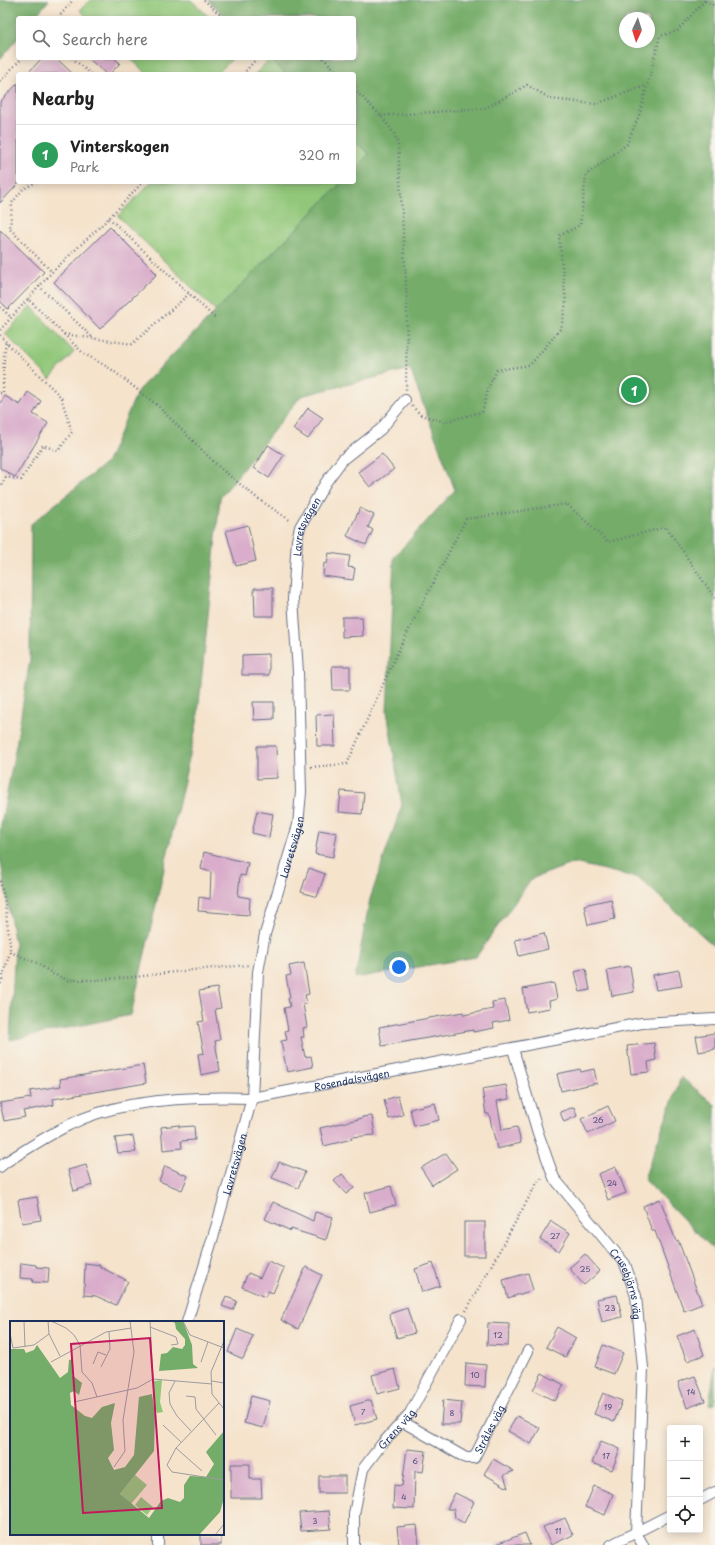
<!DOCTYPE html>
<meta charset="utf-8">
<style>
:root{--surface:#fff;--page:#f6f6f6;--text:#222;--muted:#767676;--line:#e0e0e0;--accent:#1f6fb2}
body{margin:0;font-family:"Playpen Sans",sans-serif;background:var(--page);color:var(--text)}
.controls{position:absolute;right:12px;bottom:12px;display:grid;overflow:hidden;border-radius:4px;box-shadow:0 2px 10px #0003}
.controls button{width:36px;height:36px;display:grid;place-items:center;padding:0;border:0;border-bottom:1px solid var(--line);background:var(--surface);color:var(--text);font:20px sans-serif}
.compass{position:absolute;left:619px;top:12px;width:36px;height:36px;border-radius:50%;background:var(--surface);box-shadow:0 2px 10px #0003;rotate:184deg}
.you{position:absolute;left:399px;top:967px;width:14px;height:14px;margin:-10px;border:3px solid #fff;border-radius:50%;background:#1a73e8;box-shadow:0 0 0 6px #1a73e833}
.badge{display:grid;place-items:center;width:26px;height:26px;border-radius:50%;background:var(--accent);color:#fff;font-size:13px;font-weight:700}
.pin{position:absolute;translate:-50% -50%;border:2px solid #fff;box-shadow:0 1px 4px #0006}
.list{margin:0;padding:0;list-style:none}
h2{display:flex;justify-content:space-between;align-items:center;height:52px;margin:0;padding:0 16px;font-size:17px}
h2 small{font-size:13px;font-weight:400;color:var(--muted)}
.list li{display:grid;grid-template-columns:26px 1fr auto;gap:12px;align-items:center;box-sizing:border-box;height:60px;padding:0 16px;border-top:1px solid var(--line)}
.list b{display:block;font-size:15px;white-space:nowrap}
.list p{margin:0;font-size:13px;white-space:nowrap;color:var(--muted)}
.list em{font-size:13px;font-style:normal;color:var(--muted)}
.icon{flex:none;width:22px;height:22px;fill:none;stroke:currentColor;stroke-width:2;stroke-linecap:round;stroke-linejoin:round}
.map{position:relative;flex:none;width:715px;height:1545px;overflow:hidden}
.search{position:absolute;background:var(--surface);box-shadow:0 2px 10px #0003;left:16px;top:16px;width:340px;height:44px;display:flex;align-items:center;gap:10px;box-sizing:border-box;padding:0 14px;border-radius:4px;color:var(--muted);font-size:15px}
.panel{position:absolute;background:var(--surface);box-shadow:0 2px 10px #0003;left:16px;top:72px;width:340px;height:112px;border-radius:4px}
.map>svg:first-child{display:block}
.green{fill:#91c779;stroke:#567b6c}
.forest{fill:#74ac69;stroke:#486e64;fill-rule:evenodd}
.building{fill:#d9adcb}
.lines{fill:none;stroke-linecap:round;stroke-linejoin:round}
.minor-casing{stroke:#676e84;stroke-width:12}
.path{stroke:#676e84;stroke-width:2.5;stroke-dasharray:1 3;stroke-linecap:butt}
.minor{stroke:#fff;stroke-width:10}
.labels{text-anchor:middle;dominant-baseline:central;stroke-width:3.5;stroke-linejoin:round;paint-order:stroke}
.number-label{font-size:8px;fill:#4a4e79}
.street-label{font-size:10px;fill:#1b2f5e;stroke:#f7f3e8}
.inset-road{fill:none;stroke:#9e9ba0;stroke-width:1}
.view{fill:#c2185b;fill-opacity:0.15;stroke:#c2185b;stroke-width:2}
.inset-edge{fill:none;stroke:#1b2f5e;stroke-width:2}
</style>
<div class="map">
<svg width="715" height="1545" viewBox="0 0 715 1545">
<rect width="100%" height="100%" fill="#f7f3e8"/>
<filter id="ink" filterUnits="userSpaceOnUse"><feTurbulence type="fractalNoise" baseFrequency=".025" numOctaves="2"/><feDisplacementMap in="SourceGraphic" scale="8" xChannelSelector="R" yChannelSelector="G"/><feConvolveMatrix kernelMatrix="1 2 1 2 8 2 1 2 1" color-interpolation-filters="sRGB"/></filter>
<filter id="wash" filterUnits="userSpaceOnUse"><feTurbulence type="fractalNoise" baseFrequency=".012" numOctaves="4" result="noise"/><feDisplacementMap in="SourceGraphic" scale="16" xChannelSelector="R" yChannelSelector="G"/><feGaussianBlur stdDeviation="0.9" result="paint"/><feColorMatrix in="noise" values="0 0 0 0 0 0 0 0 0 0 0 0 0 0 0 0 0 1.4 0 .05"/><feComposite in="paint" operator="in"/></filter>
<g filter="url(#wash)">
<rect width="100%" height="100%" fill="#f5e3cc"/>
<!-- green -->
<g class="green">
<polygon points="90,0 191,0 210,18 88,18 80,10"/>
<polygon points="130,58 233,58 217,74 147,74"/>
<polygon points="270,59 286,74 255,74"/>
<polygon points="354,140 369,154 354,169"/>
<polygon points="151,182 342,182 216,311 118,216"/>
<polygon points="31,306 74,352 50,379 5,334"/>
</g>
<!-- forest -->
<g class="forest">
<polygon points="0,0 49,0 34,18 18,18 18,38 0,59"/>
<path d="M208,0H715V947L639,878L574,863L531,879L476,957L355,978L370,899L402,805L387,711L394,557L455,490L410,369L301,396L220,498L197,723L131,1015L10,1040L15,945L0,857V830L17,740L30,659L31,524L107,462L138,390L216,311L342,182H354V169L369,154L354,140V74H286L270,58H354V18H227ZM625,18H649V42H625Z"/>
<polygon points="681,1077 715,1105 715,1251 644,1179"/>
<polygon points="715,1366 715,1404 709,1405"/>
</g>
<g id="blocks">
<!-- building -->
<g class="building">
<polygon points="42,58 56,58 73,74 27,74"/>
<polygon points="88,58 114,58 120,63 110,74 106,74"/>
<polygon points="18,83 18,184 0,203 0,102"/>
<polygon points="110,227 157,274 100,329 54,282"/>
<polygon points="0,230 44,272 8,309 0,301"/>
<polygon points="28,392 41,401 33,414 48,423 15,477 0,468 0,403 5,396 20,405"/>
<polygon points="308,408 323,418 308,439 293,429"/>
<polygon points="268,445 284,455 269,478 254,468"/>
<polygon points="382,454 394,469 370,487 358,472"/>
<polygon points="360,508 374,515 368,527 373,530 366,545 347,536"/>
<polygon points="248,525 256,561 236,566 226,531"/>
<polygon points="329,553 350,556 348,567 355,568 353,580 323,576 324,563 327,564"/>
<polygon points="254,588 273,588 273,616 255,616"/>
<polygon points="342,617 362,617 363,636 342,637"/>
<polygon points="269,654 269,675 242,675 242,655"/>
<polygon points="332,666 350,666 350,690 333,690"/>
<polygon points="253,702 274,702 274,719 254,720"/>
<polygon points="334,714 335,746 317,746 316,715"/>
<polygon points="257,746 276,746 277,778 257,779"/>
<polygon points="341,791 364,793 362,814 339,812"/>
<polygon points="257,811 273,814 269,837 252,833"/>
<polygon points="319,830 337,833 333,857 315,854"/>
<polygon points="204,852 248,863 245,876 240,875 238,896 250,898 249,915 198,911 199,897 210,899 211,872 201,869"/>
<polygon points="309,868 325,874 317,897 301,892"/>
<polygon points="611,899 615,919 588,925 584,905"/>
<polygon points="544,933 548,949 519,956 515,940"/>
<polygon points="304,963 309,994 305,995 307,1004 303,1004 307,1027 303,1028 304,1037 301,1037 305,1057 311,1056 313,1067 287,1072 281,1041 287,1040 285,1031 288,1030 284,1008 290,1007 288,998 290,998 286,976 291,975 289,966"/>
<polygon points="630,966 634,992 612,996 607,970"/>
<polygon points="586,969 590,990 580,992 575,972"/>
<polygon points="679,970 682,986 656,990 653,975"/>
<polygon points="554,983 557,999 549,1001 550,1008 527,1012 523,989"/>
<polygon points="217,988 221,1008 215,1009 220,1040 215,1041 220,1071 201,1075 198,1054 204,1053 198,1022 204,1021 199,991"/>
<polygon points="505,1000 509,1020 493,1023 494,1028 473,1032 473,1030 382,1046 379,1027 463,1012 464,1015 493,1009 492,1002"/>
<polygon points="715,1033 715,1049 699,1052 696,1036"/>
<polygon points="654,1043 656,1060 648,1062 649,1072 631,1074 627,1046"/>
<polygon points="143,1065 146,1083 53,1099 54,1105 23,1111 25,1117 4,1121 0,1103 31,1098 30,1091 61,1086 60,1079"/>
<polygon points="580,1069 581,1072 594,1069 597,1083 561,1091 557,1074"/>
<polygon points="506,1085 509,1099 497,1101 502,1130 517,1127 521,1143 497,1149 489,1114 486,1114 482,1089"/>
<polygon points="398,1096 403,1115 389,1119 384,1100"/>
<polygon points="435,1103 439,1120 414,1126 410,1109"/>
<polygon points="608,1106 615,1121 588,1134 581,1119"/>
<polygon points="574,1107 577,1116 564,1122 560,1112"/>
<polygon points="372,1116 375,1135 351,1137 352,1139 324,1146 320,1128 363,1118 362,1117"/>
<polygon points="179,1125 179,1127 194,1126 195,1140 181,1141 182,1148 163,1150 161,1127"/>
<polygon points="133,1136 136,1152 118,1153 115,1138"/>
<polygon points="446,1153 457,1169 432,1185 421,1168"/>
<polygon points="279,1162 305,1172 298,1188 272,1178"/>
<polygon points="86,1165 92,1185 74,1191 68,1170"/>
<polygon points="165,1166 188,1176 182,1190 159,1181"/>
<polygon points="616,1167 626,1193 608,1200 598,1174"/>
<polygon points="342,1174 354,1188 346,1194 334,1181"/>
<polygon points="391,1186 396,1205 370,1212 365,1193"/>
<polygon points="37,1197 41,1220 22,1223 18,1200"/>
<polygon points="660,1199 676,1241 678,1240 702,1304 684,1311 655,1231 652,1231 643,1206"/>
<polygon points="273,1202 313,1221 315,1212 333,1217 326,1240 291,1229 291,1231 265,1219"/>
<polygon points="551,1221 570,1233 559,1251 540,1239"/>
<rect x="464" y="1222" width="21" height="34"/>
<polygon points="585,1254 600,1271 584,1285 569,1268"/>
<polygon points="268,1261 284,1268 273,1293 268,1291 265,1297 242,1287 248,1273 260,1278"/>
<polygon points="21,1263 36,1265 36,1267 49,1268 48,1283 32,1282 33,1279 20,1278"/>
<polygon points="85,1263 100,1265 100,1267 128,1281 116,1305 96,1296 84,1295"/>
<polygon points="433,1263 440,1286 422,1292 415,1269"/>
<polygon points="306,1267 322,1275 298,1329 281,1320"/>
<polygon points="528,1273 533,1290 508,1298 503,1280"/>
<polygon points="617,1295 622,1317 602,1322 597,1299"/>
<polygon points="226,1297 237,1301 233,1310 222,1306"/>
<polygon points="407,1308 415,1333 397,1338 389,1314"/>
<polygon points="488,1323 509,1324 508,1346 487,1345"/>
<polygon points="557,1327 576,1338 565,1357 546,1347"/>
<polygon points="237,1329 253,1336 243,1359 228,1352"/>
<polygon points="695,1329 704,1355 687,1361 677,1336"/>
<polygon points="603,1345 623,1353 614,1374 595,1367"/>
<polygon points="466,1363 486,1365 485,1387 465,1386"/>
<polygon points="395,1369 400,1388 377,1394 372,1375"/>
<polygon points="542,1373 564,1385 555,1401 533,1390"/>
<polygon points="695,1376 705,1401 687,1408 678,1382"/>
<polygon points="603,1393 622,1401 614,1422 594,1414"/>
<polygon points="251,1396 270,1401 263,1428 244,1423"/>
<polygon points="371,1400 377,1419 355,1425 350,1406"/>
<polygon points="443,1400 462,1402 460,1424 441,1424"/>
<polygon points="517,1416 540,1428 531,1444 508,1431"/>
<polygon points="601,1441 620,1449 612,1470 592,1463"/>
<polygon points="407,1449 426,1451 423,1472 415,1471 414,1509 393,1508 394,1485 402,1486"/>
<polygon points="493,1459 514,1471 504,1475 508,1488 484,1474"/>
<polygon points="231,1464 250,1464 250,1479 261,1479 262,1498 231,1498"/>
<rect x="319" y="1476" width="26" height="17"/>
<polygon points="594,1486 613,1494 605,1515 585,1507"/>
<polygon points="455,1493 474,1502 464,1523 455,1518 454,1509 447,1509"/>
<polygon points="329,1511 331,1529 301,1531 299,1513"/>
<polygon points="565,1518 573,1535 551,1545 543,1527"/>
<polygon points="417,1525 419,1545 399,1545 397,1527"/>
<polygon points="525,1533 530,1545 497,1545 496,1544"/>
<rect x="201" y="1534" width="20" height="11"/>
</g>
</g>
</g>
<g filter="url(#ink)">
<use href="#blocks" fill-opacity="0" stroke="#676e84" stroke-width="1"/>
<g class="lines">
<!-- minor casing -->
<g class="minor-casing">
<g id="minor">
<path id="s1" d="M513,1049L538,1133L554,1178L625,1264L636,1296L643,1368L636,1533L643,1545"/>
<path id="s2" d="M0,1167L6,1162C27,1149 48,1135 69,1125C121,1098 195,1096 252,1098L642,1023L715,1019"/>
<path id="s3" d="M187,1322L217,1224L252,1098L258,972L265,934L298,825L301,792L298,672L293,599L297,540L300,527L326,482L343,459L381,429L405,400"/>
<path id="s4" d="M403,1422L466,1458H474L528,1351"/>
<polyline points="700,1500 715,1492"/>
<polyline points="158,1534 158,1545"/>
<path id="s5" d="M354,1545V1514L363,1469L381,1445L410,1413L461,1319"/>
<polyline points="611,1545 670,1515"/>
</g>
</g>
<!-- path -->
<g class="path">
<polyline points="204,0 224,18"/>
<polyline points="705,1 715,6"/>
<polyline points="58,18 73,0"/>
<polyline points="72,58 91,74"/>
<polyline points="323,58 339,74"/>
<polyline points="243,74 257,58"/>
<polyline points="0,81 22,58"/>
<polyline points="354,89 381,116 394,133 398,145 407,301 406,390"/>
<polyline points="381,116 486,108 527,85 551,99 596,104 647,85"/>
<polyline points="37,182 23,189 12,203 10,229 52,272"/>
<polyline points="109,218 215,318"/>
<polyline points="39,286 94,339"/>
<polyline points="28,299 52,272 109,218 143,182"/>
<polyline points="0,307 11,317"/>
<polyline points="0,330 28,299 83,353 111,369 157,405 219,467 257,498 291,521"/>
<polyline points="64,334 132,344 189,294"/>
<polyline points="0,335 6,342 61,397 72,432 58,451 43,445 21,480 6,477 0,487"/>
<polyline points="0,393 3,393 4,357 6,342"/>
<polyline points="412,406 421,415 444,422 482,412 489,386 497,370 530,365 561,328 566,303 559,236 580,225 586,175 627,144 640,113 660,36 677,31 705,0"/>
<polyline points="311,767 347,764 399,649 466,519 567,504 608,542 666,527 715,598"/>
<polyline points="0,881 4,897 10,944 10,952 0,986"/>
<polyline points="10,952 37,963 53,974 68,980 94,980 135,977 192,970 249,965"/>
<polyline points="466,1311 537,1183 543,1177"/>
</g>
<!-- minor -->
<use href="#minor" class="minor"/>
</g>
</g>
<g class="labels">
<!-- number labels -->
<g class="number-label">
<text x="598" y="1120">26</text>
<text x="612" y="1183">24</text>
<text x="555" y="1236">27</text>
<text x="585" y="1269">25</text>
<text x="610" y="1308">23</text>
<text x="498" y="1335">12</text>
<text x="475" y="1375">10</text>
<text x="691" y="1392">14</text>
<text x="608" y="1407">19</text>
<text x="363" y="1412">7</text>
<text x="452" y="1413">8</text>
<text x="606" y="1456">17</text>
<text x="415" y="1461">6</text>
<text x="404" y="1497">4</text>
<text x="315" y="1521">3</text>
<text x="558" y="1531">11</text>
</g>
<!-- street labels -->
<g class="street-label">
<text stroke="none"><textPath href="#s3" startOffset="813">Lavretsvägen</textPath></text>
<text stroke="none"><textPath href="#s3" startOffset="489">Lavretsvägen</textPath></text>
<text stroke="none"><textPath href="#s2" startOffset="369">Rosendalsvägen</textPath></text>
<text stroke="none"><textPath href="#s3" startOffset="165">Lavretsvägen</textPath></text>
<text stroke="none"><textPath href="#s1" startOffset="266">Crusebjörns väg</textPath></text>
<text stroke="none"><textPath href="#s5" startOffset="129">Grens väg</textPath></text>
<text stroke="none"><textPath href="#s4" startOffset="113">Stråles väg</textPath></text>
</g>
</g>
<!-- overview -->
<g transform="translate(10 1321)">
<rect width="214" height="214" fill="#f5e3cc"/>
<path d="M152,59L150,81L153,91L147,92L144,82V60ZM125,154L137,164L121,183L110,173ZM131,176L143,186L137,194L125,184Z" fill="#91c779"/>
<path d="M161,0H173L182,24L183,43L188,47L149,50L151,33L157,32L163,26L172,28L175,24V18L166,8L165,2ZM27,24L50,57L58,51L59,39L63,38L62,54L72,62L69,74L64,70L60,72L61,84L75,95L82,97L92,86L105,82L101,102L104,129L98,137L104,149L115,146L124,134L129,76L142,73L145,94L144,130L110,173L139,197L151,180L158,177L170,181L174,177V164L180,155L196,156L204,143L196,131L214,110V177L210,191L189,214H0V28H14L16,32L24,29Z" fill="#74ac69"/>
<path class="inset-road" d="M14,0L15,26M38,0L39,13L50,35M41,0L56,7L64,14L70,24L72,51L82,62L87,76M140,0L143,58M173,0L180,14L214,27M140,6L166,16L168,23L161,24M0,12L3,27L24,24L39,13M214,20L201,51L202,73L214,88M41,41L96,11L121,7M191,41L198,21M83,43L88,31L96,34M91,46L100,28L99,10M143,58L202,63M165,60L159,72L160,83L167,95L181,110M202,60L214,62M176,75L185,76L186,88L206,114M64,81L127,67L143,58M209,82L166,127L157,144L162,151L214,159M153,104L171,121M166,127L192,150M104,146L115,130L113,99L124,31L120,0M205,214L214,203"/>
<path class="view" d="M140,17L152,187L73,192L61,23Z"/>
<rect width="214" height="214" class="inset-edge"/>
</g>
</svg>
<div class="controls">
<button>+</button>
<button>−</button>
<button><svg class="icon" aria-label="locate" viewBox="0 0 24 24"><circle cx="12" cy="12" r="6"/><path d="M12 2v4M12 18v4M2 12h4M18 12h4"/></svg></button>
</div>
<svg class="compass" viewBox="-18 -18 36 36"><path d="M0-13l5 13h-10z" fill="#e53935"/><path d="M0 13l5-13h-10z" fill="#767676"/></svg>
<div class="you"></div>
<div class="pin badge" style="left:634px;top:390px;background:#2e9e5b">1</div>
<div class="search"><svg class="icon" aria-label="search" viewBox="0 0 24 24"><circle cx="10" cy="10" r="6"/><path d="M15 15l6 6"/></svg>Search here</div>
<section class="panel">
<h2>Nearby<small></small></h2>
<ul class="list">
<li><span class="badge" style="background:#2e9e5b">1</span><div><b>Vinterskogen</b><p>Park</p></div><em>320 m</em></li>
</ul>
</section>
</div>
